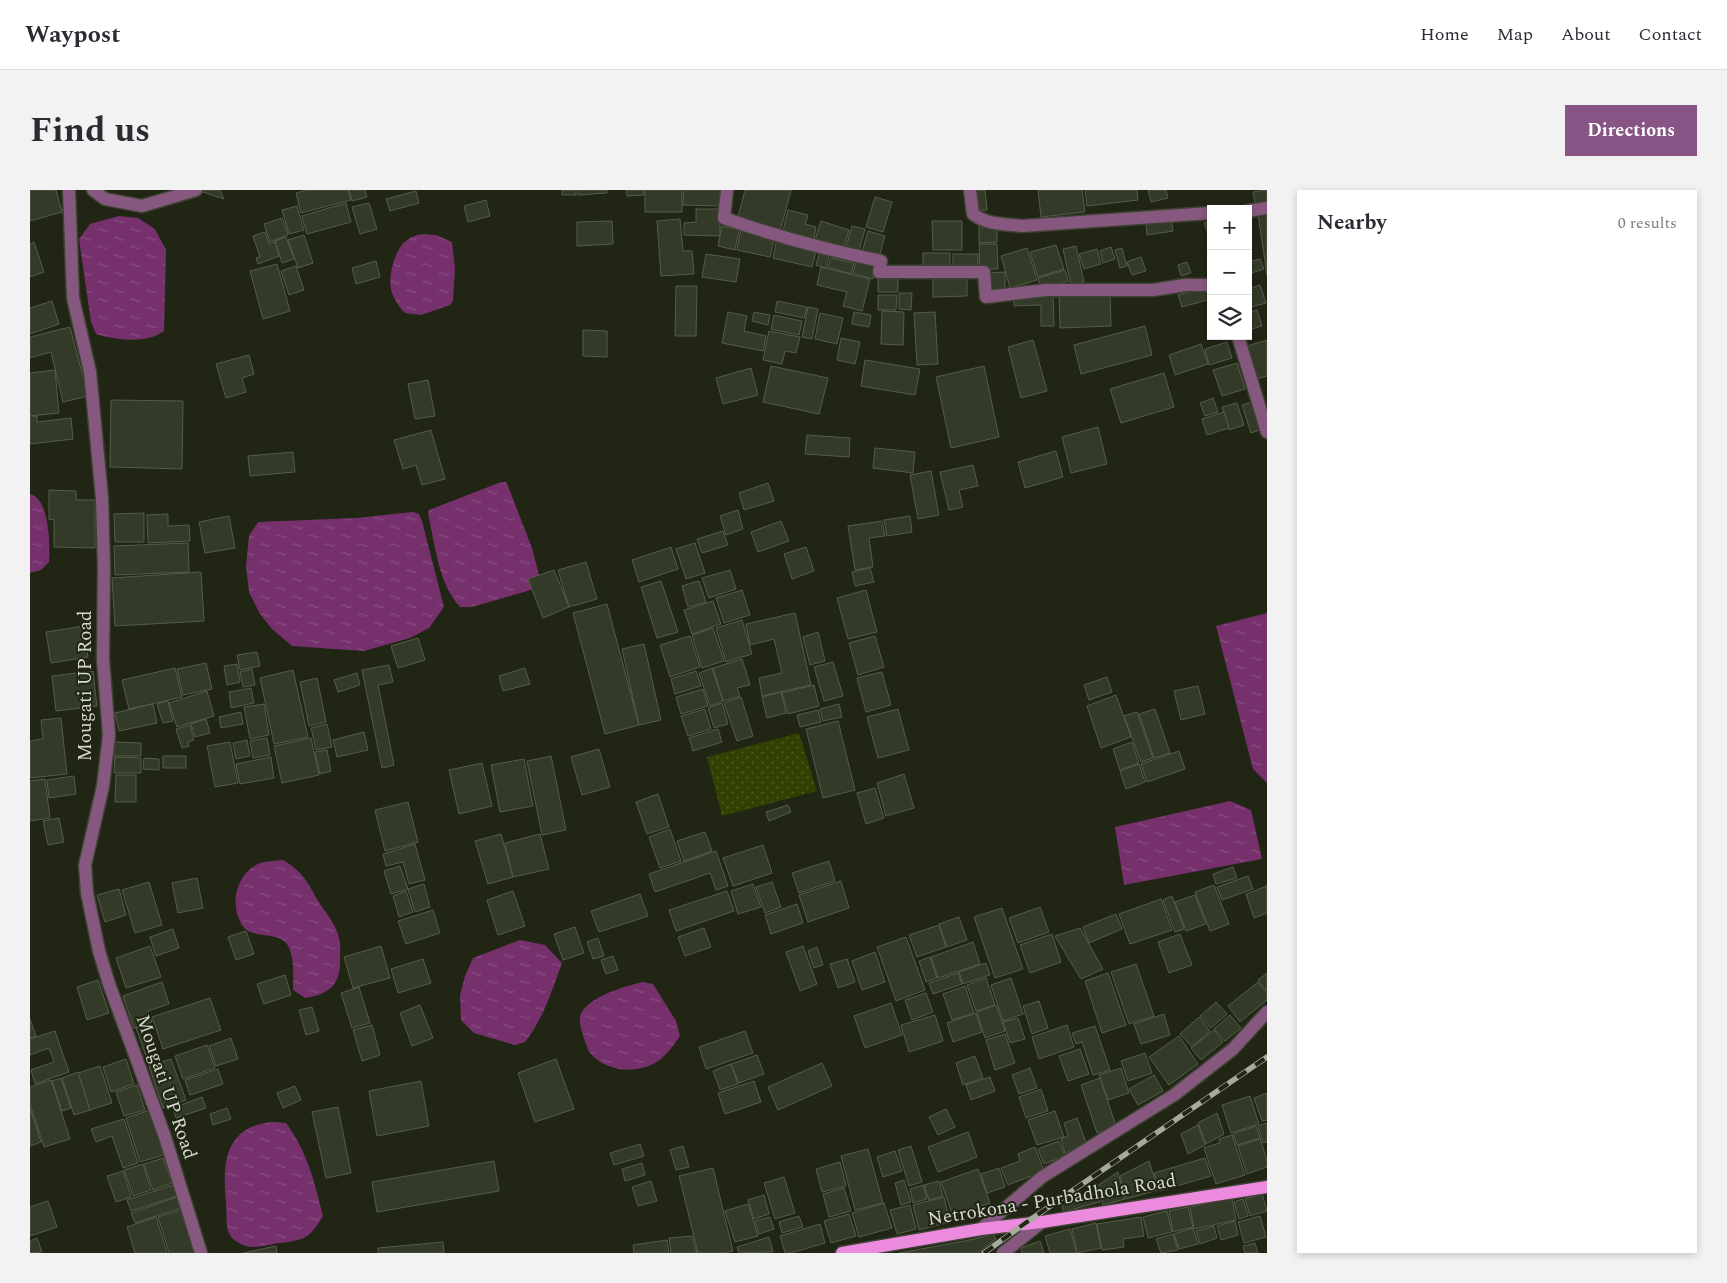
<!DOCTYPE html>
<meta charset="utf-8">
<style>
:root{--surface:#fff;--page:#f2f2f3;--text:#2b2b33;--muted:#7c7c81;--line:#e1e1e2;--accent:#885485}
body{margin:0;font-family:Spectral,serif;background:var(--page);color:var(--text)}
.controls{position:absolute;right:15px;top:15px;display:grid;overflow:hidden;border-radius:0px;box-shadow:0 2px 8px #0003}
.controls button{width:45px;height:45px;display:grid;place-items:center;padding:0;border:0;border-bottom:1px solid var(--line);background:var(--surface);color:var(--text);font:25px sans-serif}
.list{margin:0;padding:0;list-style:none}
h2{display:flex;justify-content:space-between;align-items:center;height:65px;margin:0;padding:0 20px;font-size:21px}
h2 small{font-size:16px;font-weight:400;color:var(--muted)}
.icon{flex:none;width:28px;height:28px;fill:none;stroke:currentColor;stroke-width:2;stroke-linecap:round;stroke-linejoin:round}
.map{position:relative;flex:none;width:1237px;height:1063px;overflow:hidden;border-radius:0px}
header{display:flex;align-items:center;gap:30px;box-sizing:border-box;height:70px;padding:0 25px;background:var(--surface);border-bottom:1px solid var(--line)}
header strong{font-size:24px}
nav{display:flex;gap:28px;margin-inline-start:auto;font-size:18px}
.intro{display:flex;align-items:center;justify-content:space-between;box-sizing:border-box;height:120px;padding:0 30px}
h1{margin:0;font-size:35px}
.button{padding:12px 22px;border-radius:0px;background:var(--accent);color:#fff;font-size:18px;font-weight:700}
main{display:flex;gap:30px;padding:0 30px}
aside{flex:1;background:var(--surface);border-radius:0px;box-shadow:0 2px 8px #0003}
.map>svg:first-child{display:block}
.park{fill:url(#park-dots)}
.water{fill:url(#water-ripples)}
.building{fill:#343a28;stroke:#555c49}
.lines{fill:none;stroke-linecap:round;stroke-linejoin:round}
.minor-casing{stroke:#3d4232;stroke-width:15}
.major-casing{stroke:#3d4232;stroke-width:15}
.minor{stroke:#87587f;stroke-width:12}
.major{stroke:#ec8add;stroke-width:12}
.rail-casing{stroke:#a6aa9e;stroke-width:5.5}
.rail{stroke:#202514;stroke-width:4;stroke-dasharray:11;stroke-linecap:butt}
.labels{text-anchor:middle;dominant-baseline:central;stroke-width:4;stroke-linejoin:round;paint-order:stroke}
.street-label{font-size:19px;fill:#d5d9ce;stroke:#202514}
</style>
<header>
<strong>Waypost</strong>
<nav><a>Home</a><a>Map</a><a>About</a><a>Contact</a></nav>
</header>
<div class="intro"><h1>Find us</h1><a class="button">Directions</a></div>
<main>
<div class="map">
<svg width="1237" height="1063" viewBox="0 0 1237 1063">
<defs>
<pattern id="park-dots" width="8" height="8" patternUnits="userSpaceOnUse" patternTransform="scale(1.25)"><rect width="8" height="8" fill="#324002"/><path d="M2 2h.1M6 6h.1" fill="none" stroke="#4f5b26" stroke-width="1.8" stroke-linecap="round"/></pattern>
<pattern id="water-ripples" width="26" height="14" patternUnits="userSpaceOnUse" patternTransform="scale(1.25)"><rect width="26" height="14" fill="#76316d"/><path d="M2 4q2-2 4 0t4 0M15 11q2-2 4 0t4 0" fill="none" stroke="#894e81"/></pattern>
</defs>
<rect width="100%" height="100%" fill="#202514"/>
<!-- park -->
<polygon class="park" points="769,543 787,601 692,626 677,567"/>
<!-- water -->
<g class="water">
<path d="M89,26L108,28L125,39L136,60L134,141C117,154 86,150 66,144L61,132L49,49L60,34Z"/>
<path d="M394,44L406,45L422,52L425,79L423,111L420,115L391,125L375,123C369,117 363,108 361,99C358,86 365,59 376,51C381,46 388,45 394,44Z"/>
<path d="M471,292H476L478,296L502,358L510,389L503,399L494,402L442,417H430C408,393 405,354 398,323L399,320Z"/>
<path d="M0,304C20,309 20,356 19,372L11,380L0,383Z"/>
<polygon points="383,322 389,324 392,331 414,417 399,438 380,448 334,461 262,456 242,439 230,424 219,402 216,376 219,346 228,332 326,328"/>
<polygon points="1237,423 1237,592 1236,592 1223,579 1186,436"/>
<polygon points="1200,611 1221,620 1232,669 1094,695 1085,637"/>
<path d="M253,670C275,683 278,694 290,714C297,724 306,735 309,748C311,754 310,761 310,767C311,794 301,804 275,808L263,800C263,786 265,767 257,754C247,740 221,750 212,735C199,714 206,683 230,673C237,671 246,671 253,670Z"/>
<path d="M490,750L515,755L532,773C522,801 513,829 495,852L485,855L444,843L431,830L430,806L435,786L443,768Z"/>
<path d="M613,792L623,794L646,831L650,846C643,856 634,869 623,874C603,884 575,881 560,863C557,859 556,853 554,849C552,843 549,832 550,826C556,807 596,796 613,792Z"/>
<path d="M243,932L256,933C278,963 284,991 293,1026C280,1048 275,1050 250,1053C242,1054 223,1059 216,1056C191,1048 198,1031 196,1012C192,973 195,936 243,932Z"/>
</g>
<!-- building -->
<g class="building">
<polygon points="0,0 26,0 32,22 0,31"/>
<polygon points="167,0 190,0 194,9"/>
<polygon points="276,0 318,0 321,10 271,23 266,3"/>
<polygon points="319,0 335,0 337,7 322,11"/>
<rect x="532" y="0" width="14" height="5"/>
<polygon points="548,0 577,0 577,3 548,5"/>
<polygon points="596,0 614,0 614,5 597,6"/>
<rect x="615" y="0" width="37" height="22"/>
<polygon points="654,0 694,0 693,16 653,15"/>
<polygon points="715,0 761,0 750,42 707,31"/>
<polygon points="941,0 955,0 957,20 944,21"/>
<polygon points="1008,0 1052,0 1055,22 1011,27"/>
<polygon points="1055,0 1107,0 1108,10 1057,16"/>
<polygon points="1118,0 1136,0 1138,8 1121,12"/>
<polygon points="1237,0 1237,16 1226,18 1223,2"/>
<polygon points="386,1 389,13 360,21 356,9"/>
<polygon points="845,7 862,12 853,42 836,37"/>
<polygon points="456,10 460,26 438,32 434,16"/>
<polygon points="316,13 321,32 277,44 272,26"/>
<polygon points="339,13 347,39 330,44 322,17"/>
<polygon points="267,16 274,40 259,44 252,20"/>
<polygon points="666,19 690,19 690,46 654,45 654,33 666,32"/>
<polygon points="758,20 778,25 775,34 786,37 783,53 752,45"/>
<polygon points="1237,22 1237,85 1228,24"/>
<polygon points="252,28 258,45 240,52 234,34"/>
<polygon points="1141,28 1143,41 1117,45 1116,32"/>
<polygon points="650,29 653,61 662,61 664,84 631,86 627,31"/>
<polygon points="582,31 583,54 547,56 547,32"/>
<polygon points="791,31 819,40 813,61 784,53"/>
<polygon points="902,31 932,31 932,60 903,60"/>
<polygon points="1181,31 1181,43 1178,44 1174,33"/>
<polygon points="692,36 709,40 705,60 688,56"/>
<polygon points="822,36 835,39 828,64 815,61"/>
<polygon points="949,36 967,36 967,52 949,53"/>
<polygon points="711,39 745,46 740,67 707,60"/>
<polygon points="838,41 855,46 849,67 832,62"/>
<polygon points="235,42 239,54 245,52 249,66 228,74 226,68 230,67 223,46"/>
<polygon points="274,45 283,73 268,78 258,50"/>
<polygon points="256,47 264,69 252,73 245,51"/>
<polygon points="747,48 787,57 782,77 743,68"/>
<polygon points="4,52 14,82 0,87 0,54"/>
<polygon points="949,54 967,54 968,79 950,79"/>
<polygon points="1026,55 1034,79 1008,87 1000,62"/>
<polygon points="1046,56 1054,92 1041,95 1033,59"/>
<polygon points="1081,57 1085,69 1073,73 1070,61"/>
<polygon points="997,58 1007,90 980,98 971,66"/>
<polygon points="1092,58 1097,76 1090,78 1085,60"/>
<polygon points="791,59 800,62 796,78 786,75"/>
<polygon points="1067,59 1071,74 1054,79 1049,64"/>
<polygon points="893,63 920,63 920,77 893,78"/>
<polygon points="676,64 710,69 706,92 672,87"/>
<rect x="923" y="64" width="25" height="14"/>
<polygon points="1111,67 1116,81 1102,85 1097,72"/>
<polygon points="801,68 824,73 821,84 798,77"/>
<polygon points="1230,69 1234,79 1218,84 1218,72"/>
<polygon points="346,71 350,87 326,94 322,78"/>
<polygon points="826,72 846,77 843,89 823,83"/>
<polygon points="1157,72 1161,83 1151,86 1148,75"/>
<polygon points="247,74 260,121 233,129 220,81"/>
<polygon points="266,76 274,100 259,105 251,81"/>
<polygon points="791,77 840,89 832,121 813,116 817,102 787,95"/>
<polygon points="1035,80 1038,91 1011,99 1008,88"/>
<polygon points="975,82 975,100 958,100 958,83"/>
<polygon points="868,87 868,102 848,102 848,88"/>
<polygon points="903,88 937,88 937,106 903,107"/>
<polygon points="1180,95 1181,109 1152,117 1148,105"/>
<polygon points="1230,95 1236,113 1221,117 1218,110 1218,99"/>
<polygon points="646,96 667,96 666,146 645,146"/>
<polygon points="1023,102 1024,136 1011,136 1011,115 984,116 984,104"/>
<polygon points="1080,102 1081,136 1030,138 1029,104"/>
<polygon points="869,103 882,103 881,120 869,119"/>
<polygon points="848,105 867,105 866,120 848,120"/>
<polygon points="22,111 29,134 0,144 0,118"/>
<polygon points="747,111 777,117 774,128 745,122"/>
<polygon points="778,117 788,119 782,149 772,147"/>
<polygon points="1227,120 1232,136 1218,140 1218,123"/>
<polygon points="852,121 874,122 873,155 851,154"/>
<polygon points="698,122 717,126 714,141 736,146 733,161 692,153"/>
<polygon points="724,122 740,125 738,135 722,131"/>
<polygon points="824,122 841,125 839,137 822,134"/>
<polygon points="905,122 908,174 887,175 884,123"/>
<polygon points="790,123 813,128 807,154 785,149"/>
<polygon points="744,125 772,131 769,145 741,139"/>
<polygon points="1115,136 1122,165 1051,184 1044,155"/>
<polygon points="40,137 58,206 33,212 21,162 0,168 0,147"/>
<polygon points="553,140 577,141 577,167 553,166"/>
<polygon points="739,141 770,147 766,163 755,161 752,174 733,170"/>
<polygon points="811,148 830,152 825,174 807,170"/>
<polygon points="1003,150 1017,201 991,208 978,157"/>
<polygon points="1237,150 1237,186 1227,189 1217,156"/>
<polygon points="1197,152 1202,168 1179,175 1175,159"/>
<polygon points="1171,154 1178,174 1145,185 1139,165"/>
<polygon points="219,165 224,184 212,188 216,202 196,208 186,174"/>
<polygon points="835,170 890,179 885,205 831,196"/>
<polygon points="1207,173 1215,199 1192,206 1183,180"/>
<polygon points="741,176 798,188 789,224 733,212"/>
<polygon points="954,176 969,247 921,258 906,187"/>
<polygon points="721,178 728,205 693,214 686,188"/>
<polygon points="25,180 29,223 0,226 0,183"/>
<polygon points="1134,183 1144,217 1091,233 1080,199"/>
<polygon points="398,190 405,226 385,229 378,194"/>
<polygon points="1183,208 1188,222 1175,226 1170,213"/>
<polygon points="81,210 153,211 152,279 80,277"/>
<polygon points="1226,211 1235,238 1221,243 1212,215"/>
<polygon points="1207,213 1214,235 1199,240 1192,217"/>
<polygon points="1194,222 1199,238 1177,245 1172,229"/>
<polygon points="0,226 7,226 7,232 41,228 43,249 0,254"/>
<polygon points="1068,237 1077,274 1041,283 1032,247"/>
<polygon points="401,240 415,289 392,295 386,275 373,279 364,250"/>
<polygon points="777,245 820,248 819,267 775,264"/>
<polygon points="845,258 885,262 883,283 843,278"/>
<polygon points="1026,261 1033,287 995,298 988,272"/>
<polygon points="263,262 265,282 220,286 218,266"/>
<polygon points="943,275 948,296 929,300 933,317 919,320 910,282"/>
<polygon points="901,281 909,325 888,329 880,285"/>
<polygon points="738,293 744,311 714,320 709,303"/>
<polygon points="19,300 46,301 46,310 65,310 65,358 24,357 24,329 19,330"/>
<polygon points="708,320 713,339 696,345 690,326"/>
<polygon points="114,323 114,352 85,352 84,324"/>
<polygon points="138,324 138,336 159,335 160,351 118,353 117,325"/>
<polygon points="199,326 205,358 175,363 169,332"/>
<polygon points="880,326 882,342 857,346 854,330"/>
<polygon points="751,331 759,351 728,362 721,342"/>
<polygon points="852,331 855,346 839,348 843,377 825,380 818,336"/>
<polygon points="693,341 698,355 672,363 667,349"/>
<polygon points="158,353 159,382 85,385 84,356"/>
<polygon points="665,353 675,383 656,389 646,359"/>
<polygon points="641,357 648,379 609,392 602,370"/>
<polygon points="776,357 784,381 762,389 754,364"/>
<polygon points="556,372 567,409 539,417 528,380"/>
<polygon points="840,378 844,392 825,396 822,382"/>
<polygon points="524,380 539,417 513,428 498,389"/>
<polygon points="700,380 706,399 679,408 672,388"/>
<polygon points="171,382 174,431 85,436 82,388"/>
<polygon points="631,391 648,442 627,448 611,397"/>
<polygon points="669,391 676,412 658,417 652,396"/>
<polygon points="712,400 720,425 694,433 686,408"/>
<polygon points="836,400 847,442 818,449 807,408"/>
<polygon points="683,411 691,434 662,444 654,420"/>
<polygon points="577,414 609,535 575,544 543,423"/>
<polygon points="765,423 781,495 732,506 729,488 752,483 744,449 720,455 716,434"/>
<polygon points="712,430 722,464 696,472 686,438"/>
<polygon points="54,436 58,467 21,473 16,442"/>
<polygon points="683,438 694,471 672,478 662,445"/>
<polygon points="788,442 795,471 780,475 773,447"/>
<polygon points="660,446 670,477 640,487 630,455"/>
<polygon points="845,446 854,477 828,485 819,453"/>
<polygon points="388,448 395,470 368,478 361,456"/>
<polygon points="614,454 631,530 609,535 592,459"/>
<polygon points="227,462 230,476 210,480 207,465"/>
<polygon points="712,469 720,495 707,498 710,506 693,511 683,478"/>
<polygon points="803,472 813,506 794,511 784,477"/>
<polygon points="176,473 182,499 153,505 147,479"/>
<polygon points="207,474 210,492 197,495 194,476"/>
<polygon points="359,475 363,492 348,495 364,575 352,578 332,480"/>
<polygon points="145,478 152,507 99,519 92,490"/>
<polygon points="495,478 500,494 473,501 469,486"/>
<polygon points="682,478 693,511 680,516 669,483"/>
<polygon points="222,479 225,495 213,497 210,482"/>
<polygon points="263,480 278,547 244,554 230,488"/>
<polygon points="63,481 67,516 26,521 22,486"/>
<polygon points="666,481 671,496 645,504 641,489"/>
<polygon points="852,482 861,515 836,522 827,488"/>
<polygon points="327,483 330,495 308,502 304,490"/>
<polygon points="1077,487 1082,502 1059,510 1054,495"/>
<polygon points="287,488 296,532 279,536 270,492"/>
<polygon points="784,495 789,516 758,524 752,503"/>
<polygon points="1168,496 1175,524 1151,530 1144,501"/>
<polygon points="221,498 224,513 201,518 199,502"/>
<polygon points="673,499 678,516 651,524 646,507"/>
<polygon points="177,501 184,526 147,537 139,513"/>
<polygon points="751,502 756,523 737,528 732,507"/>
<polygon points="1086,505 1101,547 1071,558 1057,516"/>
<polygon points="711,507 723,546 707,551 694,513"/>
<polygon points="138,511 143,531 133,533 127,514"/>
<polygon points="692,513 698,534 684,538 678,518"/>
<polygon points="123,514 127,533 89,541 85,523"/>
<polygon points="234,514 239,545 220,549 214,517"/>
<polygon points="809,514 812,527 793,531 790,519"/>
<polygon points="675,519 681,539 658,546 651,526"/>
<polygon points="868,519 879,560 848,568 837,527"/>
<polygon points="1125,519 1140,563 1124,568 1109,524"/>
<polygon points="788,520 791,532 770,537 767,525"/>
<polygon points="211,522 213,534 191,538 189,527"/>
<polygon points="1107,522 1123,568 1111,572 1094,526"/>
<polygon points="31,528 37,584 0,588 0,551 13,549 11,530"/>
<polygon points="176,529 180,543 165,547 161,534"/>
<polygon points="808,531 825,600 793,608 776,539"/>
<polygon points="297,534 302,557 286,560 281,538"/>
<polygon points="160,535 164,550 158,552 159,556 152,558 146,539"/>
<polygon points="688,539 692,552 663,561 659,548"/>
<polygon points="334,542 338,560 307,567 303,550"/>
<polygon points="237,548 240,565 223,568 220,551"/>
<polygon points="281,548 289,585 252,593 244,556"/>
<polygon points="217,550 220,566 206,569 203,553"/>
<polygon points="85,552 111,553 111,566 84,566"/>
<polygon points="200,552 208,593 185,597 177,556"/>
<polygon points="1102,552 1109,573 1090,580 1083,559"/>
<polygon points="569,559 580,597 552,605 541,567"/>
<polygon points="297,560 301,581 290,584 285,562"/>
<polygon points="1149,561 1155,579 1117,592 1111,574"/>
<rect x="133" y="566" width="23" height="12"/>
<polygon points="521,566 536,640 512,645 497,571"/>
<polygon points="85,567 111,568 111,583 84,583"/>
<polygon points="241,567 244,588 210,594 206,574"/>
<polygon points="114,568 129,569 129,580 113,579"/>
<polygon points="494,569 503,616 470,622 461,575"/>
<polygon points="452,573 462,616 429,624 419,580"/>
<polygon points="1109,574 1115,592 1096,599 1090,581"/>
<polygon points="874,584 884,618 856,626 847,593"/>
<polygon points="86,585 106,585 106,612 85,612"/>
<polygon points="44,586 46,604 19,608 17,590"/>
<polygon points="15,589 20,628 0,631 0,591"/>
<polygon points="845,598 854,628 836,634 827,603"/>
<polygon points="628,604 639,637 617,644 606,612"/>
<polygon points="378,612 388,652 355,661 345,620"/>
<polygon points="758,615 761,622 739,631 736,622"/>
<polygon points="29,628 34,652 18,655 13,631"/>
<polygon points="640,639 651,671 630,678 619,647"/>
<polygon points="675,642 682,661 654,671 647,651"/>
<polygon points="471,644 483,687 458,694 445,651"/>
<polygon points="510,644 519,679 483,687 475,653"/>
<polygon points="385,654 395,690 379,694 373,672 356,676 353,664"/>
<polygon points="733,655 742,683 703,696 693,668"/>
<polygon points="686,661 698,696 686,700 680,683 625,702 619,684"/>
<polygon points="799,671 805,691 769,703 762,683"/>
<polygon points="370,676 378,699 361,704 354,681"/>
<polygon points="1203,677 1207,688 1186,694 1183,684"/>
<polygon points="1218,686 1223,699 1192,710 1187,697"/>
<polygon points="167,688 173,718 148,723 142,693"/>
<polygon points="811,691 819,718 778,732 769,705"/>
<polygon points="119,692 132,735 105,743 92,700"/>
<polygon points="742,692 751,717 735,723 726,697"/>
<polygon points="394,694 400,717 385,722 378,699"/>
<polygon points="723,694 731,717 708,724 701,701"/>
<polygon points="1184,695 1199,734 1180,741 1165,702"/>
<polygon points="1237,696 1237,723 1224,728 1216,704"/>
<polygon points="89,699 96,725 75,732 67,705"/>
<polygon points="376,701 383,722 369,727 363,706"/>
<polygon points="483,701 495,736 468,745 457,710"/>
<polygon points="697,701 704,721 646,741 639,720"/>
<polygon points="610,704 618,726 569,742 561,721"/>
<polygon points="1165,705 1176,734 1156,741 1145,712"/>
<polygon points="1142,706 1154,739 1145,742 1133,710"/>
<polygon points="1131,709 1142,740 1100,754 1089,724"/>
<polygon points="767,714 773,733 741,744 735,725"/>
<polygon points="1010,717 1019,742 988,753 979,728"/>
<polygon points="972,718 993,779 965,788 944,727"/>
<polygon points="403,720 410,743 376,754 368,731"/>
<polygon points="1086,724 1092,739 1059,753 1053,737"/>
<polygon points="929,727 937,750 917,757 909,734"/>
<polygon points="909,735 916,757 887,767 879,745"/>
<polygon points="545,737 554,763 533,770 524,744"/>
<polygon points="674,738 681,757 655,766 648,747"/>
<polygon points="1050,738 1073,779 1051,789 1025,746"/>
<polygon points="143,739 149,758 126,766 120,747"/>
<polygon points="216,741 224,764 206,770 198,747"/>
<polygon points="1022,744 1031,772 1000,783 990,755"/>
<polygon points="1150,744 1162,775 1139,783 1128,752"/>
<polygon points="876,747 895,800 866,811 847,757"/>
<polygon points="568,748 574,766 563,769 557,752"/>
<polygon points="943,752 950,774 908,788 901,767"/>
<polygon points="120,756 131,787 96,798 86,768"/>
<polygon points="351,756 360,788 323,798 314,767"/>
<polygon points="773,756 787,794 770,801 756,762"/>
<polygon points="787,757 793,775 784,778 778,761"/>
<polygon points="845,762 855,792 832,800 822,771"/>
<polygon points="583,766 588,780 576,784 571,770"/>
<polygon points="900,767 907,788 896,792 889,771"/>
<polygon points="393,769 401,793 368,803 361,779"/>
<polygon points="817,769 825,792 808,798 800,774"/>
<polygon points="956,773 960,785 933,794 929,782"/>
<polygon points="1106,774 1124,826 1099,834 1081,782"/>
<polygon points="928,783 932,794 903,804 899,793"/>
<polygon points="1078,783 1096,835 1072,843 1055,791"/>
<polygon points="1237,783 1237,801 1228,790"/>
<polygon points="255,785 261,805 234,814 227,794"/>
<polygon points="956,788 965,815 946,821 937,795"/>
<polygon points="981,788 993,824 973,831 961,795"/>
<polygon points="68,790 79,823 57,830 47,797"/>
<polygon points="132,792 139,814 118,821 122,832 104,838 93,806"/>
<polygon points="1228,792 1237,803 1237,810 1210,832 1198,816"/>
<polygon points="935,796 944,823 922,830 913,804"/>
<polygon points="329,797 340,833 322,838 311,803"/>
<polygon points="896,803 903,822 882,830 875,810"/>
<polygon points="180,808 191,840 133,859 122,827"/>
<polygon points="1009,811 1018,838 1002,844 993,816"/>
<polygon points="1186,812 1197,824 1181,838 1170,826"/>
<polygon points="861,813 872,845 835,858 824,826"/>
<polygon points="390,815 403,848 382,856 370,823"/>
<polygon points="966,815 975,841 955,848 947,822"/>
<polygon points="282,817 289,841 276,845 269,820"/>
<polygon points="946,823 952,842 923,852 917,833"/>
<polygon points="1134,824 1140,845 1111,854 1104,834"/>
<polygon points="905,825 913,851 879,862 871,835"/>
<polygon points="1200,825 1211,838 1195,851 1184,839"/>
<polygon points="1169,827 1180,841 1162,857 1150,844"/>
<polygon points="988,828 995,849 980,853 973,832"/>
<polygon points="0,829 6,846 0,848"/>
<polygon points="117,834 129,868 118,872 106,838"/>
<polygon points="342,835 350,865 332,871 323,840"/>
<polygon points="1037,835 1044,857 1009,869 1002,847"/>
<polygon points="1065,836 1080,880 1063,885 1052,852 1046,854 1042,843"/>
<polygon points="1184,840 1193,852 1171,870 1161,858"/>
<polygon points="25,841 39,882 5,894 1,880 24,872 19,858 0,865 0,849"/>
<polygon points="715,841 723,863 676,879 669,857"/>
<polygon points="975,844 985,873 965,880 956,850"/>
<polygon points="1149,846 1168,874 1139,895 1119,867"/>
<polygon points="201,848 208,869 186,876 179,856"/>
<polygon points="177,855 185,878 153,889 145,866"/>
<polygon points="1050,859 1059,884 1038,891 1029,866"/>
<polygon points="1115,863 1122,883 1098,891 1091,871"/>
<polygon points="727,865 734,884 709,893 701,874"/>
<polygon points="945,866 953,888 933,895 926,873"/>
<polygon points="96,869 104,894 81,902 73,877"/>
<polygon points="141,869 156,910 133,918 119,876"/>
<polygon points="526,869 544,919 505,932 488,883"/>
<polygon points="792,873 802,896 748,920 738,897"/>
<polygon points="701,874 708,894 690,900 683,881"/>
<polygon points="70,876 82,913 60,920 48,883"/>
<polygon points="1000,878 1007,898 989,904 982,885"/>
<polygon points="1091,878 1099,903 1078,910 1069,885"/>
<polygon points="188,879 193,894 160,905 155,890"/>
<polygon points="48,882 60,920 44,925 32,888"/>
<polygon points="1124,885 1133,901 1108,915 1099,899"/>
<polygon points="960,887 965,901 941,910 936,895"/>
<polygon points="31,888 41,918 32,921 22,891"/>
<polygon points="1070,888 1086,936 1067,943 1051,895"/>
<polygon points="21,890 40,949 14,957 0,914 0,897"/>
<polygon points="391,891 399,936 347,946 339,901"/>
<polygon points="724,891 731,912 695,924 688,903"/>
<polygon points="107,895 115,920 94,926 86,902"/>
<polygon points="265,896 271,910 253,918 247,903"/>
<polygon points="1011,899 1018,921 996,928 989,907"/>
<polygon points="1237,903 1237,930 1232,931 1224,908"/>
<polygon points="1220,906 1229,934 1201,943 1192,915"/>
<polygon points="172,907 176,918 146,928 143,918"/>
<polygon points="308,917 321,983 296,988 282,922"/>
<polygon points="0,918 11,952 0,956"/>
<polygon points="197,918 201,929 183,935 180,924"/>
<polygon points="916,919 925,937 908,945 899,927"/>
<polygon points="120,920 134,965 110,972 96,928"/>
<polygon points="1025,921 1034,947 1007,955 998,930"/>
<polygon points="1187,923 1194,944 1176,954 1168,933"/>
<polygon points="1047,928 1057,955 1035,963 1031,949 1038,946 1034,933"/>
<polygon points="94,929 108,973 93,978 82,946 66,952 61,939"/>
<polygon points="1237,933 1237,952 1233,953 1228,936"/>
<polygon points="1168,935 1175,955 1158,964 1151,944"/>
<polygon points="1226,936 1230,948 1207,955 1203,944"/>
<polygon points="938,942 947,967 908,982 898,957"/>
<polygon points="1202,945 1215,985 1186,994 1174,958 1190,953 1189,949"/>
<polygon points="1230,949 1237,970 1237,977 1217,984 1208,956"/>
<polygon points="1029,951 1035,966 1014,974 1008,959"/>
<polygon points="610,954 614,966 584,975 580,963"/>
<polygon points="653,956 659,977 646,980 640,960"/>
<polygon points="881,956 892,992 879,996 868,960"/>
<polygon points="1005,957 1014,981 978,995 971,978 990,971 988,964"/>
<polygon points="838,959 853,1013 825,1020 811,966"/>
<polygon points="865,961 872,981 853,987 847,967"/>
<polygon points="133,968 142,993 123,1000 114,974"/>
<polygon points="1175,968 1181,986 1130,1001 1124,983"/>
<polygon points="464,971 469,1001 347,1022 342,992"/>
<polygon points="1119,971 1128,1000 1096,1009 1090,986"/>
<polygon points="810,972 816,996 792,1002 786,979"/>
<polygon points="612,973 615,985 595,991 592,979"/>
<polygon points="113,974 121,1000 103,1006 94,980"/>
<polygon points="683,978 703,1061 694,1063 668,1063 649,986"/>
<polygon points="969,978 975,997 957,1003 951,984"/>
<polygon points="948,979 960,1013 923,1026 911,992"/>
<polygon points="93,981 101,1007 86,1012 77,986"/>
<polygon points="1088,982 1095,1009 1073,1015 1067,996"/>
<polygon points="754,987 765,1023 745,1029 734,993"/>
<polygon points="874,990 881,1012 871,1015 865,993"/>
<polygon points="621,991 627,1011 608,1016 602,997"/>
<polygon points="909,991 913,1006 899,1010 894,995"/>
<polygon points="143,995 147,1006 101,1021 97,1010"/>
<polygon points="893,995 897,1009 883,1013 880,999"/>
<polygon points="814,998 821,1021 799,1027 793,1004"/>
<polygon points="1067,1000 1070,1012 1033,1022 1032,1016"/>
<polygon points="1232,1004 1237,1021 1220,1026 1215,1009"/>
<polygon points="734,1005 739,1024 724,1029 718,1010"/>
<polygon points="147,1007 151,1018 105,1033 101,1023"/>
<polygon points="914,1007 920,1032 889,1040 883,1015"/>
<polygon points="1202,1008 1206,1030 1164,1039 1160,1017"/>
<polygon points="1213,1009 1218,1026 1209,1029 1204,1012"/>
<polygon points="18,1011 27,1037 0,1046 0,1017"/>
<polygon points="854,1013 862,1038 829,1047 822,1023"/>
<polygon points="718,1014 728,1046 705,1052 695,1021"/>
<polygon points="880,1015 886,1039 867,1044 860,1020"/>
<polygon points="1158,1017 1163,1037 1143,1042 1139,1021"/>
<polygon points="154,1019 168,1063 139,1063 128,1027"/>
<polygon points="1137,1021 1142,1042 1118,1048 1113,1027"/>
<polygon points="819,1024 826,1046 801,1053 794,1031"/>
<polygon points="769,1026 773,1037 752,1043 749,1032"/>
<polygon points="1230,1026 1236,1047 1214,1053 1208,1032"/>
<polygon points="126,1027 137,1063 105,1063 97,1037"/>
<polygon points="740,1027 744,1039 729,1044 725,1031"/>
<polygon points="1111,1027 1114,1046 1093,1049 1094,1057 1072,1060 1067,1034"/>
<polygon points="1205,1031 1208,1045 1191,1050 1187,1036"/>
<polygon points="1066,1033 1071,1058 1047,1063 1042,1039"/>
<polygon points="790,1034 795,1053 761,1063 755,1063 750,1046"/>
<polygon points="1184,1036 1187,1048 1170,1054 1166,1041"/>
<polygon points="1163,1038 1168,1054 1149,1059 1144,1044"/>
<polygon points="1040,1039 1047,1063 1020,1063 1015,1046"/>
<polygon points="963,1044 966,1049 948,1063 869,1063 945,1049"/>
<polygon points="1143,1044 1148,1060 1131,1063 1126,1049"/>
<polygon points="662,1046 667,1063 641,1063 639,1048"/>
<polygon points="739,1047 743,1062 709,1063 707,1057"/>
<polygon points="7,1048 12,1062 0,1063 0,1051"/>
<polygon points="637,1050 639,1063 604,1063 603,1055"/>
<polygon points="1010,1051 1014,1063 992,1063 991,1058"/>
<polygon points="413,1052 414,1063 348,1063 348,1058"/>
<polygon points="1225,1053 1228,1063 1215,1063 1213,1056"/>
<polygon points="246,1056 247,1063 213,1063"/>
</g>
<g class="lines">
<!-- minor casing -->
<g class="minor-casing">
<g id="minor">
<polyline points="39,0 43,108 60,182 72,308 74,377 73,469 79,545 73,596 55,675 57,703 69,761 79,794 135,947 171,1063"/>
<polyline points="63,0 75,9 112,16 166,0"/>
<path d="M697,0L694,28C745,46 797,60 851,71L849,82H954L956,107L1016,100H1123L1155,95H1181"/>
<path d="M940,0L943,24C957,35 975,34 992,36L1181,23"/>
<polyline points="1218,21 1237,18"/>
<polyline points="1208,146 1237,242"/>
<polyline points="951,1039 1012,987 1144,905 1203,859 1237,822"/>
<polyline points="973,1063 1012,1032"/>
</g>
</g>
<!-- major casing -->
<g class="major-casing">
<polyline id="major" points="812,1063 951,1039 1012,1032 1237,997"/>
</g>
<!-- minor -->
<use href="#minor" class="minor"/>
<!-- major -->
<use href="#major" class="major"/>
<!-- rail casing -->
<g class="rail-casing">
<polyline id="rail" points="954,1063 994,1034 1237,867"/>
</g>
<!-- rail -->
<use href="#rail" class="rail"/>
</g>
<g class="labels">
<!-- street labels -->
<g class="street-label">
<text transform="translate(55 496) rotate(-90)">Mougati UP Road</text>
<text transform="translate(136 897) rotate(71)">Mougati UP Road</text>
<text transform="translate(1022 1010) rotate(-9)">Netrokona - Purbadhola Road</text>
</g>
</g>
</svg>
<div class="controls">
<button>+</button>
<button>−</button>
<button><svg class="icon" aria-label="layers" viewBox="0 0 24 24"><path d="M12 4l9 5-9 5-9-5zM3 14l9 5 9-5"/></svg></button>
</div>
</div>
<aside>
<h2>Nearby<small>0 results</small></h2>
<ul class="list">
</ul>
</aside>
</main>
